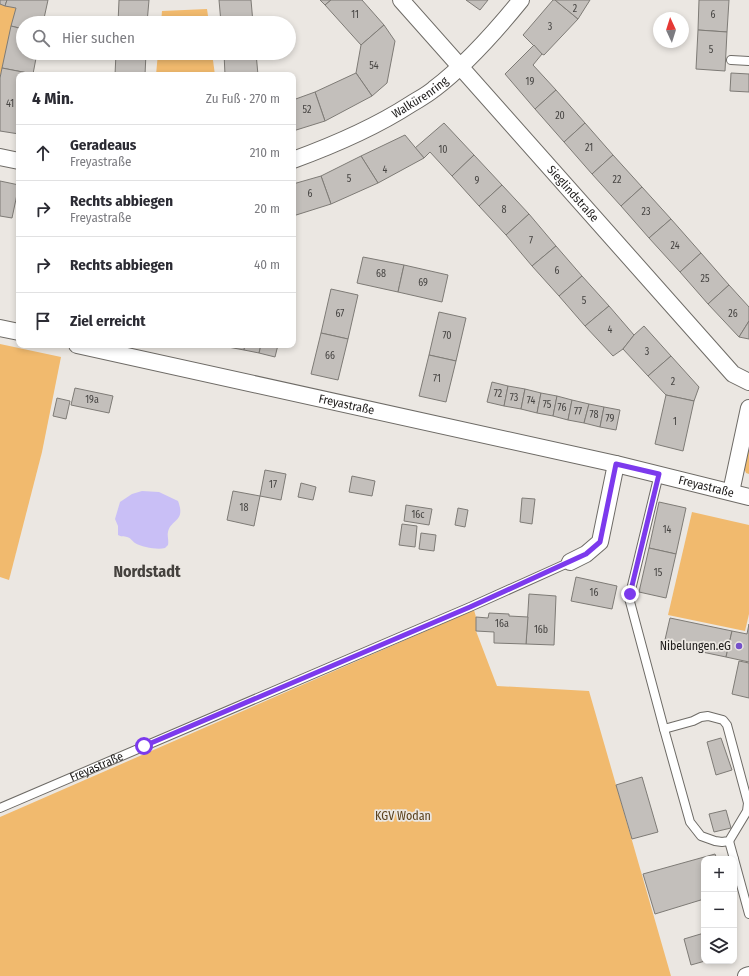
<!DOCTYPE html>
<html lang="de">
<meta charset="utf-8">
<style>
:root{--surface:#fff;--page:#f7f7f7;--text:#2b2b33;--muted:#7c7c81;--line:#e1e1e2}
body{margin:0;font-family:"Fira Sans Condensed",sans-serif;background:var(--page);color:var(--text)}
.controls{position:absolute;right:12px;bottom:12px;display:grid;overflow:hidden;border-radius:8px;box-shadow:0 2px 6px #0003}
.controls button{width:36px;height:36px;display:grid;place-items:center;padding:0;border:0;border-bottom:1px solid var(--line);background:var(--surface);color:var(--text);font:20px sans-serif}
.compass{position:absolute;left:653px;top:12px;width:36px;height:36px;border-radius:50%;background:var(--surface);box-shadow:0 2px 6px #0003;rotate:356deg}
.stop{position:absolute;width:12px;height:12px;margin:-9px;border:3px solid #7c3aed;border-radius:50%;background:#fff}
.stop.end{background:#7c3aed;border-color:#fff;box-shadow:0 1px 4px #0008}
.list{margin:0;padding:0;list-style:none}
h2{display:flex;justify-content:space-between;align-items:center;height:52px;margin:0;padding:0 16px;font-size:17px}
h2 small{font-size:13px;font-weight:400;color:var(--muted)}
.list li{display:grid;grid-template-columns:26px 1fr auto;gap:12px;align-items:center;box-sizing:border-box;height:56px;padding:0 16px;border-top:1px solid var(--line)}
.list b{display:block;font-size:15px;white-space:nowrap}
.list p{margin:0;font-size:13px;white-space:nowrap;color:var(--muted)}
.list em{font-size:13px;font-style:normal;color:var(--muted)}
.icon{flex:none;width:22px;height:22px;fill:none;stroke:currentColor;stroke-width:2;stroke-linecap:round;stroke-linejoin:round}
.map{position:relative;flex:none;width:749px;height:976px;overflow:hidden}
.search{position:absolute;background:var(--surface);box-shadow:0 2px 6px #0003;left:16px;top:16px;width:280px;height:44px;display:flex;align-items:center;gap:10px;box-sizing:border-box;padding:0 14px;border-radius:22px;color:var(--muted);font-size:15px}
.panel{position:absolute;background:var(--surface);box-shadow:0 2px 6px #0003;left:16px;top:72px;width:280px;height:276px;border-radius:8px}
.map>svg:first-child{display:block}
.green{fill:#f1ba6e}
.water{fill:#c9bff6}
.building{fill:#c3bfbb;stroke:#7e7b76}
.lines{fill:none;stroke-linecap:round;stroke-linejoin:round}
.lane-casing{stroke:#6e6b66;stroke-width:10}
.street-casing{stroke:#6e6b66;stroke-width:18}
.lane{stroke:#fff;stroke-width:8}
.street{stroke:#fff;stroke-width:16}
.route{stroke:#7c3aed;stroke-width:5}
.poi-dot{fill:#7551ca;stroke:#ebe7e2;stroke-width:1.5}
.labels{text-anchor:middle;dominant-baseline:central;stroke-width:3.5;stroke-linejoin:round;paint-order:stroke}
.number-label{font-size:10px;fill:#464442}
.street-label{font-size:12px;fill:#1d1b1a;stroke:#ebe7e2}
.poi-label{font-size:12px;fill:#1d1b1a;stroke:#ebe7e2;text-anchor:end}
.park-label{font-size:12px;fill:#5a401c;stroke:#ebe7e2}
.district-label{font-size:16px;font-weight:bold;fill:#44413d;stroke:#ebe7e2}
</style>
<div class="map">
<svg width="749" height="976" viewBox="0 0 749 976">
<rect width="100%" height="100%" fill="#ebe7e2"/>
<!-- green -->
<g class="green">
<polygon points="0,4 16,8 0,78"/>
<polygon points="207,9 209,23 161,23 162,11"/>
<polygon points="158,53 212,53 215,75 156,75"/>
<polygon points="0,344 61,357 42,452 9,580 0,577"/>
<polygon points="749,441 749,474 746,473 744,468"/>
<polygon points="692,512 749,525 749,614 745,631 668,615"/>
<polygon points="474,610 476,617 476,631 497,686 589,691 671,976 0,976 0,817"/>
</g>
<!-- water -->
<path class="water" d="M142,491L159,492L178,501C186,522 171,519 168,532C167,536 169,540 168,545L165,548C157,550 142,547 135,543C132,541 131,538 127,537C124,536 121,537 118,535V526L115,519L120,502L132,494Z"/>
<!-- building -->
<g class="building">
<polygon points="0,0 7,0 5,6 0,4"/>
<polygon points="7,0 48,0 43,23 23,23 23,29 11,26 16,8 5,6"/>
<polygon points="119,0 149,0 147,23 118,23"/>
<polygon points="219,0 251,0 253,23 221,23"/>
<polygon points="320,0 331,0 325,5"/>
<polygon points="331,0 362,0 384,25 361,45 325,5"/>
<polygon points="466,0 488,0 480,10"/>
<polygon points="553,0 555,0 578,19 544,55 542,54 523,35"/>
<polygon points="555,0 590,0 578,19"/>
<polygon points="699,0 729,0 727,32 698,30"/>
<polygon points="384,25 395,41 387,83 372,96 356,73 361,45"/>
<polygon points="11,26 23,29 23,53 37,53 33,74 2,68"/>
<polygon points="698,30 727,32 725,71 696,69"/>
<polygon points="534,45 542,54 533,65 556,90 535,109 505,74"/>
<polygon points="116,53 146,53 145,75 115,75"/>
<polygon points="224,53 256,53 258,75 225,75"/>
<polygon points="2,68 33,74 19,75 19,134 0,131 0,78"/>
<polygon points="356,73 372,96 325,121 315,92"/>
<polygon points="731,73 749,74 749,92 730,91"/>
<polygon points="556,90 585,123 564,142 535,109"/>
<polygon points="315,92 325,121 293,131 293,100"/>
<polygon points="444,123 474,155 452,176 430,152 424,158 415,148"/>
<polygon points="585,123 613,155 592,174 564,142"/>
<polygon points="405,135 424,158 378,183 361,156"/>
<polygon points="474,155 502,185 479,206 452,176"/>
<polygon points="613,155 642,187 621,206 592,174"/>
<polygon points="361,156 378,183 331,204 321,176"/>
<polygon points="321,176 331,204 293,216 293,184"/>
<polygon points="0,181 19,185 12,218 0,216"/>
<polygon points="502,185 529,214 506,235 479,206"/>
<polygon points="642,187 671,219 649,238 621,206"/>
<polygon points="529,214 556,246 532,266 506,235"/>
<polygon points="671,219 701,253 680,272 649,238"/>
<polygon points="556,246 582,276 559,296 532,266"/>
<polygon points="701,253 729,285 708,304 680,272"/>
<polygon points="363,257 404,265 398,292 357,283"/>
<polygon points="404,265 448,275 442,302 398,292"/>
<polygon points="582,276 609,306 585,326 559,296"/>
<polygon points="729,285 749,307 749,321 739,337 708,304"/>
<polygon points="331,289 358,295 348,339 321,333"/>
<polygon points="609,306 634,335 623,349 613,356 585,326"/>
<polygon points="439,312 466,318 456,361 429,355"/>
<polygon points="749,321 749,339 739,337"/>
<polygon points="644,326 671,356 648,376 623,349 634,335"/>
<polygon points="321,333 348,339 338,380 311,374"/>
<polygon points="229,345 245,345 244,350 228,347"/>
<polygon points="245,345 261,345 259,353 244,350"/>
<polygon points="261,345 278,345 275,357 259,353"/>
<polygon points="429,355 456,361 446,402 419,396"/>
<polygon points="671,356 699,387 694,401 666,395 648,376"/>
<polygon points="492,382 508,386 504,406 487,402"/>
<polygon points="508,386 525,389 521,409 504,406"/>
<polygon points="75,388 113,396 109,413 71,405"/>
<polygon points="525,389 541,393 537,413 521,409"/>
<polygon points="541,393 557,396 553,416 537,413"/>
<polygon points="666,395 694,401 683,451 655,444"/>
<polygon points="557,396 572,400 568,420 553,416"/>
<polygon points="57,398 70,401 66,419 53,416"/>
<polygon points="572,400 589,404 584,423 568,420"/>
<polygon points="589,404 604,407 600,427 584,423"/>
<polygon points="604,407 620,410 616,430 600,427"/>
<polygon points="265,470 286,474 281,500 260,496"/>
<polygon points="352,476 375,481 372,496 349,492"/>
<polygon points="301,483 316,487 313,500 298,497"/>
<polygon points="233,491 260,496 254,526 227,520"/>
<polygon points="522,498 535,499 532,524 520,522"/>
<polygon points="659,502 686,508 676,554 649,548"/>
<polygon points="406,505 432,509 429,525 404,521"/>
<polygon points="458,508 468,510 465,527 455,525"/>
<polygon points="402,524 417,526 415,547 399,545"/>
<polygon points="421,533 436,535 434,551 419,549"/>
<polygon points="649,548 676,554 666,598 639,592"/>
<polygon points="576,577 617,586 612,609 571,601"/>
<polygon points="529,594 556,596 554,645 526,644"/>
<polygon points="489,613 509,614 509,616 528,617 526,644 494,643 494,632 476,631 476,617 488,618"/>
<polygon points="670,618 732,631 726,657 664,644"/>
<polygon points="749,624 749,662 726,657 732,631 747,634"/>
<polygon points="739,661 749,663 749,698 732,694"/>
<polygon points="721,738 732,770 716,775 707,742"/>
<polygon points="642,777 658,832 632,839 616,785"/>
<polygon points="726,810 731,828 714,832 709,814"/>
<polygon points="715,854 717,859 704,859 704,899 655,914 643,874"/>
<polygon points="704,933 705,961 691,965 684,939"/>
</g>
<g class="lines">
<!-- lane casing -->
<g class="lane-casing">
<g id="lane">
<polyline points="731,60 749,61"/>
<polyline points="659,474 629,598 664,729"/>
<polygon points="708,716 723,720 727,725 748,803 747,811 729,841 722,842 715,841 701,836 690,822 664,729 693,721 701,717"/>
<path id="s1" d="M0,808L470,607L570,562"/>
<polyline points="729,841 734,859"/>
<polyline points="734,859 749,914"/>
</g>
</g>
<!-- street casing -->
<g class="street-casing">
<g id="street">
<path id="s2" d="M401,0L733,374L749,382"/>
<polyline points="0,157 19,161"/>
<path id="s3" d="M293,160C334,145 374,128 411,104C419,99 427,95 434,89C467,64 495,32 521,0"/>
<polyline points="0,328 19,332"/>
<path id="s4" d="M77,345L616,464L749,497"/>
<polyline points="731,492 749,408"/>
<polyline points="570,562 586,554 600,542 616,464"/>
<polyline points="746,976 749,975"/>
</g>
</g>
<!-- lane -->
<use href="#lane" class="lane"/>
<!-- street -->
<use href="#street" class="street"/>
</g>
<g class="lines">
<!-- route -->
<polyline class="route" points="144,746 470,607 586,554 600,542 616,464 659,474 630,594"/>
</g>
<!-- markers -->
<circle class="poi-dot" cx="739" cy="646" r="4"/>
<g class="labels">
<!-- number labels -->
<g class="number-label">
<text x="575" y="9">2</text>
<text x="355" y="15">11</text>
<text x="713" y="15">6</text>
<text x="550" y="27">3</text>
<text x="711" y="50">5</text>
<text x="374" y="66">54</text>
<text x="530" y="82">19</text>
<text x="10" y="104">41</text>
<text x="307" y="110">52</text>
<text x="560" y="116">20</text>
<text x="589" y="148">21</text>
<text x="443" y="150">10</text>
<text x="385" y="170">4</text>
<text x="349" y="179">5</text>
<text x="617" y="180">22</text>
<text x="477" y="181">9</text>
<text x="310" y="194">6</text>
<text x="504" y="210">8</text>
<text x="646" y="212">23</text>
<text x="531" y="241">7</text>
<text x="675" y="246">24</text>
<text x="557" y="271">6</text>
<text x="381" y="274">68</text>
<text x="705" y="279">25</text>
<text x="423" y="283">69</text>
<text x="584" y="301">5</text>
<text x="340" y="314">67</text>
<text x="733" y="314">26</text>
<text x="610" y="330">4</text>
<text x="447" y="336">70</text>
<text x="647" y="352">3</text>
<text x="330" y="356">66</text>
<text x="437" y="379">71</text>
<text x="673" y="382">2</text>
<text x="498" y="394">72</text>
<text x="514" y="398">73</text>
<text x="92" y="400">19a</text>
<text x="531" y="401">74</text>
<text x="547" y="405">75</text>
<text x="562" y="408">76</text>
<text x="578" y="412">77</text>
<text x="594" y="415">78</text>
<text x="610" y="419">79</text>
<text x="675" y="422">1</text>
<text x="273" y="485">17</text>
<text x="244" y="508">18</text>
<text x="418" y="515">16c</text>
<text x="667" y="530">14</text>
<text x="658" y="573">15</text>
<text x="594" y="593">16</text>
<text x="502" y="624">16a</text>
<text x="541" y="630">16b</text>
</g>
<!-- street labels -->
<g class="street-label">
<text stroke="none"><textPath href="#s3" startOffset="142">Walkürenring</textPath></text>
<text stroke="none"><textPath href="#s2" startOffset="259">Sieglindstraße</textPath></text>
<text stroke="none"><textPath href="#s4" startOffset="276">Freyastraße</textPath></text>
<text stroke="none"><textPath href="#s4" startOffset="645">Freyastraße</textPath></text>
<text stroke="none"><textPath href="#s1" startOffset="105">Freyastraße</textPath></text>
</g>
<!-- poi labels -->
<g class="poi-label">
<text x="731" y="646">Nibelungen.eG</text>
</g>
<!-- park labels -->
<g class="park-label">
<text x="403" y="816">KGV Wodan</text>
</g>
<!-- district labels -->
<g class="district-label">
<text x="147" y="571">Nordstadt</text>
</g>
</g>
</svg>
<div class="controls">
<button>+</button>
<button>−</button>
<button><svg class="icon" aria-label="layers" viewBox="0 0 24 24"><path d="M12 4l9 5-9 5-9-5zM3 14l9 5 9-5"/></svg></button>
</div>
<svg class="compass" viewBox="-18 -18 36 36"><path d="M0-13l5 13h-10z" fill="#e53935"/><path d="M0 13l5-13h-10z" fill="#7c7c81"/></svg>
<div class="stop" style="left:144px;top:746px"></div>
<div class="stop end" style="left:630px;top:594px"></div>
<div class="search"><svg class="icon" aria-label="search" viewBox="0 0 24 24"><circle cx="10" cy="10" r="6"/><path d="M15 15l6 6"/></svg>Hier suchen</div>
<section class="panel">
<h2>4 Min.<small>Zu Fuß · 270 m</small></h2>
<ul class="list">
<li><svg class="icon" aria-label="ahead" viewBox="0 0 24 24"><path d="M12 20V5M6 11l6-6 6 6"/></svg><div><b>Geradeaus</b><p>Freyastraße</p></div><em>210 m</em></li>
<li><svg class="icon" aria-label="right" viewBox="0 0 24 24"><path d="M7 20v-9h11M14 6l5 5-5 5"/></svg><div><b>Rechts abbiegen</b><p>Freyastraße</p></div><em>20 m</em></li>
<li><svg class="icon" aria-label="right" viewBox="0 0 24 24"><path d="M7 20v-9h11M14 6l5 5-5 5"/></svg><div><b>Rechts abbiegen</b></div><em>40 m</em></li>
<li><svg class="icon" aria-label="arrive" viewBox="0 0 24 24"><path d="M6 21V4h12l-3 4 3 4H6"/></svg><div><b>Ziel erreicht</b></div></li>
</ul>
</section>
</div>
